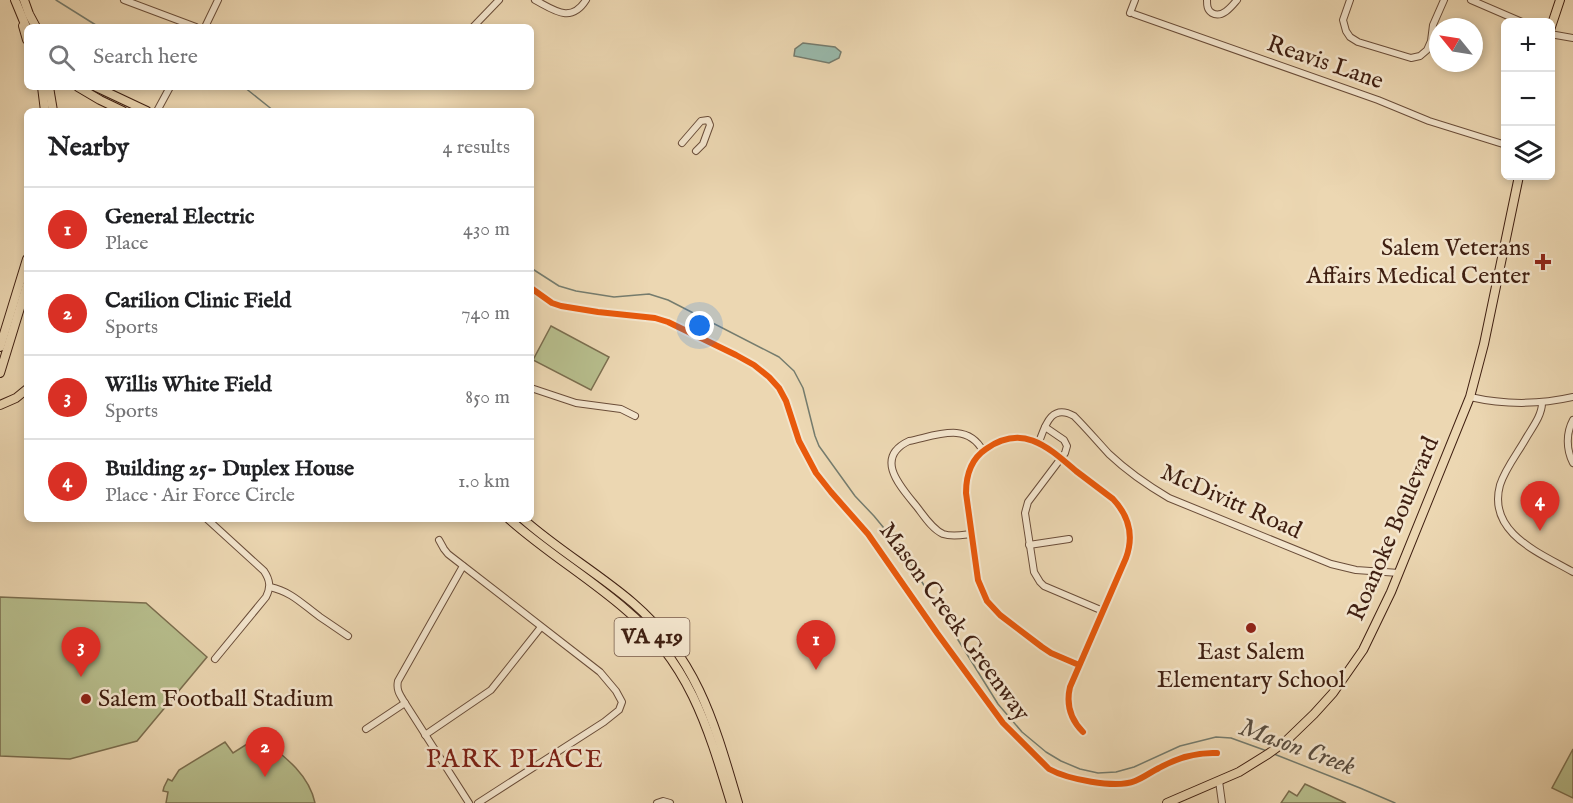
<!DOCTYPE html>
<meta charset="utf-8">
<style>
:root{--surface:#fff;--page:#f2f2f2;--text:#202124;--muted:#757577;--line:#e0e0e0;--accent:#d93025}
body{margin:0;font-family:"IM FELL English",serif;background:var(--page);color:var(--text)}
.controls{position:absolute;right:18px;top:18px;display:grid;overflow:hidden;border-radius:9px;box-shadow:0 3px 9px #0003}
.controls button{width:54px;height:54px;display:grid;place-items:center;padding:0;border:0;border-bottom:2px solid var(--line);background:var(--surface);color:var(--text);font:30px sans-serif}
.compass{position:absolute;left:1429px;top:18px;width:54px;height:54px;border-radius:50%;background:var(--surface);box-shadow:0 3px 9px #0003;rotate:300deg}
.you{position:absolute;left:700px;top:326px;width:21px;height:21px;margin:-15px;border:4px solid #fff;border-radius:50%;background:#1a73e8;box-shadow:0 0 0 9px #1a73e833}
.badge{display:grid;place-items:center;width:39px;height:39px;border-radius:50%;background:var(--accent);color:#fff;font-size:20px;font-weight:700}
.pin{position:absolute;translate:-50% -50px;filter:drop-shadow(0 2px 3px #0008)}
.pin::after{content:'';position:absolute;top:32px;width:21px;height:18px;background:inherit;clip-path:polygon(0 0,100% 0,50% 100%)}
.list{margin:0;padding:0;list-style:none}
h2{display:flex;justify-content:space-between;align-items:center;height:78px;margin:0;padding:0 24px;font-size:26px}
h2 small{font-size:20px;font-weight:400;color:var(--muted)}
.list li{display:grid;grid-template-columns:39px 1fr auto;gap:18px;align-items:center;box-sizing:border-box;height:84px;padding:0 24px;border-top:2px solid var(--line)}
.list b{display:block;font-size:22px;white-space:nowrap}
.list p{margin:0;font-size:20px;white-space:nowrap;color:var(--muted)}
.list em{font-size:20px;font-style:normal;color:var(--muted)}
.icon{flex:none;width:33px;height:33px;fill:none;stroke:currentColor;stroke-width:2;stroke-linecap:round;stroke-linejoin:round}
.map{position:relative;flex:none;width:1573px;height:803px;overflow:hidden}
.search{position:absolute;background:var(--surface);box-shadow:0 3px 9px #0003;left:24px;top:24px;width:510px;height:66px;display:flex;align-items:center;gap:15px;box-sizing:border-box;padding:0 21px;border-radius:9px;color:var(--muted);font-size:22px}
.panel{position:absolute;background:var(--surface);box-shadow:0 3px 9px #0003;left:24px;top:108px;width:510px;height:414px;border-radius:9px}
.map>svg:first-child{display:block}
.green{fill:#b7be8d;stroke:#7b6e4f;stroke-width:1.5}
.water{fill:#99baac;stroke:#757c6e;stroke-width:1.5}
.lines{fill:none;stroke-linecap:round;stroke-linejoin:round}
.stream{stroke:#757c6e;stroke-width:1.5}
.minor-casing{stroke:#6a4d39;stroke-width:8}
.major-casing{stroke:#3f1f11;stroke-width:10}
.minor{stroke:#f3e5cd;stroke-width:6}
.major{stroke:#ecd7b2;stroke-width:8}
.cycleway-casing{stroke:#f3e5cd;stroke-width:10}
.cycleway{stroke:#e8590c;stroke-width:6}
.poi-dot{fill:#8f2418;stroke:#f3e5cd;stroke-width:2}
.labels{text-anchor:middle;dominant-baseline:central;stroke-width:5;stroke-linejoin:round;paint-order:stroke}
.shield{fill:#f3e5cd;stroke:#755a49;stroke-width:1.5}
.shield-label{font-size:22px;font-weight:bold;fill:#3f1f11}
.street-label{font-size:24px;fill:#3f1f11;stroke:#f3e5cd}
.poi-label{font-size:24px;fill:#3f1f11;stroke:#f3e5cd;text-anchor:end}
.water-label{font-size:26px;font-style:italic;fill:#5a4e40;stroke:#f3e5cd}
.neighbourhood-label{font-size:26px;letter-spacing:1.5px;fill:#7a1f14;stroke:#f3e5cd}
</style>
<div class="map">
<svg width="1573" height="803" viewBox="0 0 1573 803">
<rect width="100%" height="100%" fill="#ecd7b2"/>
<filter id="stains"><feTurbulence type="fractalNoise" baseFrequency=".00333" numOctaves="4"/><feColorMatrix values="0 0 0 0 .2 0 0 0 0 .09 0 0 0 0 .02 0 0 0 .5 -.17"/></filter>
<radialGradient id="worn" r=".72"><stop offset=".6" stop-color="#630" stop-opacity="0"/><stop offset="1" stop-color="#630" stop-opacity=".3"/></radialGradient>
<!-- green -->
<g class="green">
<polygon points="551,326 609,357 591,390 533,360"/>
<polygon points="0,597 146,603 207,657 137,741 70,759 0,756"/>
<path d="M262,739C284,756 309,774 315,803H166L168,792L163,791L164,787L168,779L172,781L179,770L225,742L233,753L247,744L249,747Z"/>
<polygon points="1573,749 1573,798 1552,788"/>
<polygon points="1305,784 1346,803 1281,803 1289,791 1297,796"/>
</g>
<!-- water -->
<polygon class="water" points="803,43 835,47 841,52 839,58 829,63 794,56 795,49"/>
<g class="lines">
<!-- stream -->
<g class="stream">
<polyline points="56,0 99,27"/>
<polyline points="244,87 274,111"/>
<polyline points="531,268 559,286 576,291 614,297 649,294 668,300 779,357 794,371 803,388 815,436 819,446 855,496 874,516 902,550 998,704 1022,732 1046,752 1061,761 1080,769 1098,773 1116,772 1134,767 1180,746 1216,737 1231,738 1267,751"/>
<polyline points="1274,754 1360,788 1395,803"/>
</g>
<!-- minor casing -->
<g class="minor-casing">
<g id="minor">
<polyline points="124,0 196,27"/>
<path d="M535,0C554,10 571,24 586,0"/>
<path d="M1207,0C1207,5 1207,10 1212,13C1222,19 1232,6 1237,0"/>
<polyline points="1350,0 1343,20 1346,31 1350,37 1358,42 1411,58 1420,56 1427,50 1431,41 1433,25 1444,0"/>
<polyline points="1471,0 1522,22"/>
<polyline points="1130,13 1135,0"/>
<polyline points="1134,14 1378,100 1429,121 1506,145"/>
<polyline points="205,27 218,0"/>
<polyline points="473,27 499,0"/>
<polyline points="1550,34 1573,38"/>
<polyline points="157,111 170,87"/>
<polyline points="682,143 701,121 708,120 710,125 703,144 696,151"/>
<polyline points="531,388 576,403 621,409 635,416"/>
<path d="M1470,397C1505,405 1538,405 1573,397"/>
<path d="M1542,403C1542,416 1531,429 1525,440C1517,454 1505,469 1500,485C1487,533 1540,553 1573,572"/>
<path d="M1573,420C1566,433 1566,449 1573,463"/>
<polyline points="1045,427 1064,440 1067,446 1065,453 1028,502 1025,513 1034,572 1040,582 1044,586 1103,611"/>
<path d="M1039,442C1045,426 1051,403 1074,416C1086,428 1097,441 1109,454C1127,471 1147,485 1169,498L1331,564L1356,570L1399,573"/>
<path d="M207,519L264,571C270,580 271,587 266,597L215,659"/>
<path d="M971,534C962,535 952,537 943,534C932,529 924,516 917,507C901,487 873,458 909,441C935,436 967,421 983,451"/>
<polyline points="439,540 444,549 448,554 600,672 616,691 622,702 619,710 604,722 478,803"/>
<polyline points="1029,545 1069,539"/>
<path d="M463,566L398,681C396,690 400,695 405,703L469,803"/>
<path d="M270,587C292,592 302,604 320,617C329,623 339,630 348,636"/>
<path d="M1079,665L1051,653L1042,647L1000,615L987,601L978,580L966,493C966,475 971,459 986,449C1023,423 1048,447 1076,471C1088,480 1101,490 1113,499C1129,516 1134,536 1126,558L1070,687C1066,704 1070,719 1083,732"/>
<polyline points="366,729 405,703"/>
<polyline points="425,735 491,690 541,627"/>
<polyline points="1219,781 1222,803"/>
<polyline points="657,803 663,801 670,803"/>
</g>
</g>
<!-- major casing -->
<g class="major-casing">
<g id="major">
<polyline points="15,0 27,29"/>
<polyline points="24,0 29,14 36,27"/>
<polyline points="23,26 27,40"/>
<polyline points="1550,30 1560,0"/>
<polyline points="42,87 45,111"/>
<polyline points="49,87 53,111"/>
<polyline points="78,87 100,100 123,111"/>
<polyline points="96,87 147,111"/>
<polyline points="0,347 27,259"/>
<polyline points="0,373 27,285"/>
<polyline points="0,405 16,398 27,389"/>
<path d="M509,519C546,552 588,577 625,609C689,662 708,727 731,803"/>
<path d="M523,519C558,550 598,573 633,603C698,659 715,725 738,803"/>
<polyline points="1167,803 1239,772 1268,754 1286,741 1314,714 1333,693 1363,650 1391,592 1470,397 1484,344 1519,176"/>
</g>
</g>
<!-- minor -->
<use href="#minor" class="minor"/>
<!-- major -->
<use href="#major" class="major"/>
<!-- cycleway casing -->
<g class="cycleway-casing">
<g id="cycleway">
<path d="M531,288L552,303L561,306L598,312L655,318L668,322L736,355L754,365L769,377L779,388L786,401L799,441L816,473L831,492L868,534L937,633L1003,723L1049,769C1067,779 1115,789 1135,781C1143,778 1151,772 1159,768C1177,758 1197,752 1217,753"/>
<path d="M1079,665L1051,653L1042,647L1000,615L987,601L978,580L966,493C966,475 971,459 986,449C1023,423 1048,447 1076,471C1088,480 1101,490 1113,499C1129,516 1134,536 1126,558L1070,687C1066,704 1070,719 1083,732"/>
</g>
</g>
<!-- cycleway -->
<use href="#cycleway" class="cycleway"/>
</g>
<!-- markers -->
<g class="poi-dot">
<path d="M1540 253h6v6h6v6h-6v6h-6v-6h-6v-6h6z"/>
<circle cx="1251" cy="628" r="6"/>
<circle cx="86" cy="699" r="6"/>
</g>
<g class="labels">
<!-- shield labels -->
<rect class="shield" x="614.5" y="618" width="75" height="38" rx="4.5"/>
<g class="shield-label">
<text x="652" y="637">VA 419</text>
</g>
<!-- street labels -->
<g class="street-label">
<text transform="translate(1325 63) rotate(19)">Reavis Lane</text>
<text transform="translate(1231 502) rotate(24)">McDivitt Road</text>
<text transform="translate(1394 529) rotate(-67)">Roanoke Boulevard</text>
<text transform="translate(954 622) rotate(54)">Mason Creek Greenway</text>
</g>
<!-- poi labels -->
<g class="poi-label">
<text x="1530" y="248">Salem Veterans<tspan x="1530" dy="28">Affairs Medical Center</tspan></text>
<text x="1251" y="652" text-anchor="middle">East Salem<tspan x="1251" dy="28">Elementary School</tspan></text>
<text x="98" y="699" text-anchor="start">Salem Football Stadium</text>
</g>
<!-- water labels -->
<g class="water-label">
<text transform="translate(1297 747) rotate(20)">Mason Creek</text>
</g>
<!-- neighbourhood labels -->
<g class="neighbourhood-label">
<text x="515" y="759">PARK PLACE</text>
</g>
</g>
<rect width="100%" height="100%" filter="url(#stains)"/>
<rect width="100%" height="100%" fill="url(#worn)"/>
</svg>
<div class="controls">
<button>+</button>
<button>−</button>
<button><svg class="icon" aria-label="layers" viewBox="0 0 24 24"><path d="M12 4l9 5-9 5-9-5zM3 14l9 5 9-5"/></svg></button>
</div>
<svg class="compass" viewBox="-18 -18 36 36"><path d="M0-13l5 13h-10z" fill="#e53935"/><path d="M0 13l5-13h-10z" fill="#757577"/></svg>
<div class="you"></div>
<div class="pin badge" style="left:816px;top:670px">1</div>
<div class="pin badge" style="left:265px;top:777px">2</div>
<div class="pin badge" style="left:81px;top:677px">3</div>
<div class="pin badge" style="left:1540px;top:531px">4</div>
<div class="search"><svg class="icon" aria-label="search" viewBox="0 0 24 24"><circle cx="10" cy="10" r="6"/><path d="M15 15l6 6"/></svg>Search here</div>
<section class="panel">
<h2>Nearby<small>4 results</small></h2>
<ul class="list">
<li><span class="badge">1</span><div><b>General Electric</b><p>Place</p></div><em>430 m</em></li>
<li><span class="badge">2</span><div><b>Carilion Clinic Field</b><p>Sports</p></div><em>740 m</em></li>
<li><span class="badge">3</span><div><b>Willis White Field</b><p>Sports</p></div><em>850 m</em></li>
<li><span class="badge">4</span><div><b>Building 25- Duplex House</b><p>Place · Air Force Circle</p></div><em>1.0 km</em></li>
</ul>
</section>
</div>
